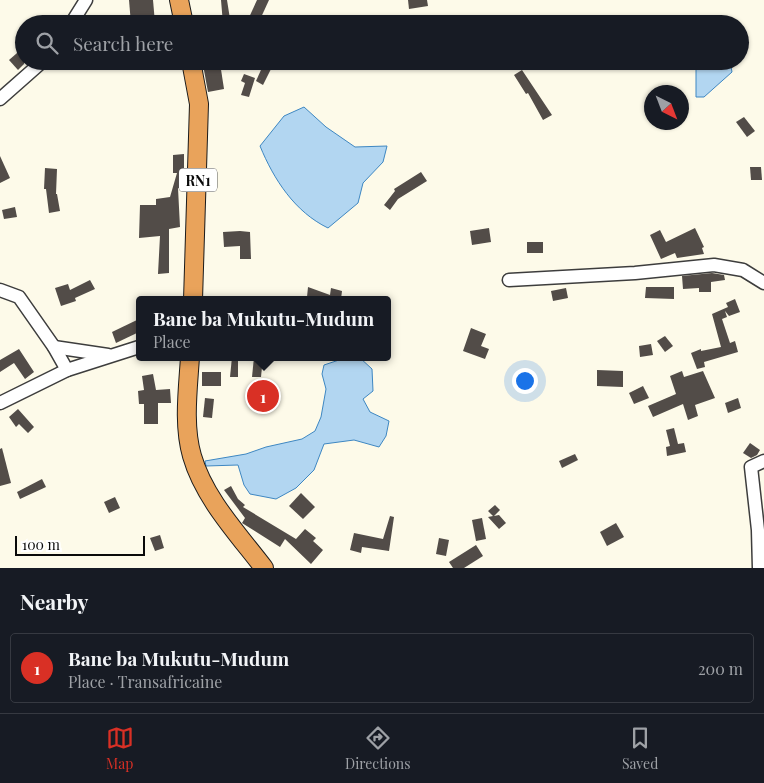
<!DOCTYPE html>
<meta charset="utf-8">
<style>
:root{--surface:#171b24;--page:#242831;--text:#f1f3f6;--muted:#9ea1a6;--line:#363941;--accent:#d93025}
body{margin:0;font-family:"Playfair Display",serif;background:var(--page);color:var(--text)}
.compass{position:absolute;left:644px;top:85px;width:45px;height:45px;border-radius:50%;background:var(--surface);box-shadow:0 1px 4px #0004;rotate:138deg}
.scale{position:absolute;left:15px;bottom:12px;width:130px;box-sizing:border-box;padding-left:5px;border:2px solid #0a0a0a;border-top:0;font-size:14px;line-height:18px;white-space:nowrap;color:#0a0a0a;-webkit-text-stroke:4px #fff;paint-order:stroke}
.you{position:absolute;left:524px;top:380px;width:18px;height:18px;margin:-12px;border:4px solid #fff;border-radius:50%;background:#1a73e8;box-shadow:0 0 0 8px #1a73e833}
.badge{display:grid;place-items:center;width:32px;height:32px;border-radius:50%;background:var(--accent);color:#fff;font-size:16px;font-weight:700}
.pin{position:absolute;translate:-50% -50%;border:2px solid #fff;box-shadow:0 1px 5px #0006}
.popup{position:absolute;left:136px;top:296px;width:255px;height:65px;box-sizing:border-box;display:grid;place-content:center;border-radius:5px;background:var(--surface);filter:drop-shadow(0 1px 4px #0005);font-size:16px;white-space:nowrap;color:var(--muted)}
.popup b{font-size:19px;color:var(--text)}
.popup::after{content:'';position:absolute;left:50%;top:100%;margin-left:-10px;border:10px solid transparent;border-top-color:var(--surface)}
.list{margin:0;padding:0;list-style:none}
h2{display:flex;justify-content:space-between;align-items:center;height:65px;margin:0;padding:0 20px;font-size:21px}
h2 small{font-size:16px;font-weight:400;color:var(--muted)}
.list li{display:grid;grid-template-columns:32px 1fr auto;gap:15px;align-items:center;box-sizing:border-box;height:70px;margin:0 10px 10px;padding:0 10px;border:1px solid var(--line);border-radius:5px}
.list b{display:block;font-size:19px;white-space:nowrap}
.list p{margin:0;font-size:16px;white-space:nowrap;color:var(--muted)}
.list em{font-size:16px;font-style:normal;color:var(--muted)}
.icon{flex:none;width:28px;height:28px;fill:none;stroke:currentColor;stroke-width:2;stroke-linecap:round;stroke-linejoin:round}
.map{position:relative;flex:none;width:764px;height:568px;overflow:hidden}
.search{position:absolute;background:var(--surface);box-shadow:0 1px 4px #0004;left:15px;right:15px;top:15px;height:55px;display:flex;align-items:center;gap:12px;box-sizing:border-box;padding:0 18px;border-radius:28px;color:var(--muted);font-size:19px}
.sheet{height:145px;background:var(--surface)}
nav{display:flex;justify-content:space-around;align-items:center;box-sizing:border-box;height:70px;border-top:1px solid var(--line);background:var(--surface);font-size:14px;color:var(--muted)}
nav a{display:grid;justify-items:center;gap:2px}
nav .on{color:var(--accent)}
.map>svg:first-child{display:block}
.water{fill:#b2d6f1;stroke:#3e87c2}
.building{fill:#524c48}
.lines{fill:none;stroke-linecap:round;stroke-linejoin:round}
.minor-casing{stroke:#3d3d3d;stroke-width:15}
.highway-casing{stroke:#1b1b1b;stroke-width:20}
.minor{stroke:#fff;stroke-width:12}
.highway{stroke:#e9a35b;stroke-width:18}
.labels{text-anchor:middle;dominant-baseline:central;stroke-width:5;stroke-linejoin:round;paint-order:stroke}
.shield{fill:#fff;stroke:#545454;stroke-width:1}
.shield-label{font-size:14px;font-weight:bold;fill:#0a0a0a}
</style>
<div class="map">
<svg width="764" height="568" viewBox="0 0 764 568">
<rect width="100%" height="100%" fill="#fdfae9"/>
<!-- water -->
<g class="water">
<polygon points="696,61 730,61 732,72 704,97 696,97"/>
<path d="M304,107L326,127L355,147L387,146L383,162L363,183L358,203L328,228C295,212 274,180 260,146L284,116Z"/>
<polygon points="348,357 359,357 372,369 373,391 363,399 370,412 389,421 386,436 379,447 354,440 324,444 314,470 296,488 276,499 250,494 244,485 238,465 206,466 205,461 246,454 266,447 302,439 315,431 321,417 326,389 322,374 324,365"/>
</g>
<!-- building -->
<g class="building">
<polygon points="129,0 153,0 155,23 131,24"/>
<polygon points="221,0 227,0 230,19 242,16 242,24 223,24"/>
<polygon points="257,0 269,0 258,24 246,24"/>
<polygon points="408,0 427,0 428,6 409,9"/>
<polygon points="24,47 24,64 18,70 9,60"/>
<polygon points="265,61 275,61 263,85 256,81"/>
<polygon points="220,63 224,89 208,92 203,65"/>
<polygon points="522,70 552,115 543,120 528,93 526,94 514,75"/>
<polygon points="244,74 255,78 249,97 241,95 245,83 241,81"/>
<polygon points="744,117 755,131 747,137 736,122"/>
<polygon points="184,154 184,178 186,181 184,190 178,188 180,227 169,229 169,273 158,274 160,236 139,238 140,205 156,205 156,199 170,197 177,173 173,173 173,155"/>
<polygon points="0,156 10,178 0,183"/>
<polygon points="750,167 761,167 762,180 751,180"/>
<polygon points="45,168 57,169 56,194 57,194 60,211 49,213 46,189 44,189"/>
<polygon points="421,172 427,181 398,199 390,210 384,205 395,191 394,189"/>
<polygon points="15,207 17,217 4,219 2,210"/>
<polygon points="489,228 491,242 472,245 470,231"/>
<polygon points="695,228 704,247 702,248 704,254 677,258 675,253 661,259 650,235 660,230 666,242"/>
<polygon points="240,231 250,232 251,259 240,259 240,246 224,247 223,232"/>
<rect x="527" y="242" width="16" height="11"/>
<polygon points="712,273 724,275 725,280 711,282 711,292 699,292 699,288 683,289 682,276"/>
<polygon points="90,280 95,289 75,298 76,301 61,306 55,288 68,284 70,290"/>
<polygon points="308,287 330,295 331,288 342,291 341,299 320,300 307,297"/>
<polygon points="646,287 674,287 674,299 645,298"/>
<polygon points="566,288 568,298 553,301 551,291"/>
<polygon points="735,299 740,312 729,316 725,311 727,317 722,319 730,343 735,341 738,352 704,362 705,367 697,369 691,353 701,349 701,351 721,347 712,314 728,307 726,303"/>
<polygon points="139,319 139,332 116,343 112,332"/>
<polygon points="471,328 486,334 481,346 489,349 485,359 463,351"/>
<polygon points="665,336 673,346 665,352 657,341"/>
<polygon points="651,344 653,355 640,357 639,346"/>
<polygon points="19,349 34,372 25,379 14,363 0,372 0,360"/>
<polygon points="232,357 238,357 238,377 230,377"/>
<polygon points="254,357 263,357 261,377 252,377"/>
<polygon points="597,370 623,371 623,387 597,386"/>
<polygon points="682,371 684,377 703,371 715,398 695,405 698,416 688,420 683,404 653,417 648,406 676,394 670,376"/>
<rect x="202" y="372" width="19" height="14"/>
<polygon points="153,374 156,390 170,389 171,403 158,403 158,424 144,424 144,404 139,404 138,391 144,390 142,376"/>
<polygon points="643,386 649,398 634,404 629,393"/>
<polygon points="257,389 271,390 270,403 255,402"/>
<polygon points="205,398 214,399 212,418 203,417"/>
<polygon points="738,398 741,408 728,413 725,403"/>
<polygon points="18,409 34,427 28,433 19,424 16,427 9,417"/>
<polygon points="674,428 678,444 684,443 686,452 667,456 666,447 670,446 666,430"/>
<polygon points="750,443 760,450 757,455 751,458 743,453"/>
<polygon points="2,448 11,483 0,486 0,449"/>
<polygon points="575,454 578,460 562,468 559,461"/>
<polygon points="42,479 46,487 20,499 17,492"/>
<polygon points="231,486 238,499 245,505 243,507 296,539 305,529 316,538 313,541 323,550 311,564 285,539 280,547 242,523 245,518 224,490"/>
<polygon points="301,493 315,507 303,519 289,506"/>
<polygon points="115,497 120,508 109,513 104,502"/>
<polygon points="495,505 500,510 494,516 499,515 506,523 499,529 488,517 493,516 488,511"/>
<polygon points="390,516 394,517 389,551 362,547 361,553 350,550 354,533 383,539"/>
<polygon points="482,518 486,539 476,541 472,520"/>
<polygon points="616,523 624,537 607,546 600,532"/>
<polygon points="160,535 164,548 155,551 150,538"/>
<polygon points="439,538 449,540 446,556 436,554"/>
<polygon points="476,545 483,556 464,568 453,568 449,562"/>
</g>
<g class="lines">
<!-- minor casing -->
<g class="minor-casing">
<g id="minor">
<polyline points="71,24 86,0"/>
<polyline points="0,99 43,61"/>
<polyline points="509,280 635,273 714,265 743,270 764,283"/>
<polyline points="0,290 19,297 54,347 67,370"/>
<polyline points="54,347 108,355"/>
<polyline points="0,403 67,370 139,347"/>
<polyline points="759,568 758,530 751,467 764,461"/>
</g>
</g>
<!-- highway casing -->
<g class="highway-casing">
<g id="highway">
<polyline points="179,0 184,24"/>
<polyline points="191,61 199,104 193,300"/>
<path d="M190,357C188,389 183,425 192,456C204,498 238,534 264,568"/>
</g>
</g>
<!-- minor -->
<use href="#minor" class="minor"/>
<!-- highway -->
<use href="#highway" class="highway"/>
</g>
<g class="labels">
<!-- shield labels -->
<rect class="shield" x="179" y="168.5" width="38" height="23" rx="4"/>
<g class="shield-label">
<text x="198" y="180">RN1</text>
</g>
</g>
</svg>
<svg class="compass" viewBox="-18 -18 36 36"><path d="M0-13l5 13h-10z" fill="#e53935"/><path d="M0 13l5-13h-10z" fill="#9ea1a6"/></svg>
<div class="scale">100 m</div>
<div class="you"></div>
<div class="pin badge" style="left:263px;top:396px">1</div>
<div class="popup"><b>Bane ba Mukutu-Mudum</b>Place</div>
<div class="search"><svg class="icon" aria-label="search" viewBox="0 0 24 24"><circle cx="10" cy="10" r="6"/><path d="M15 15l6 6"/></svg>Search here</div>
</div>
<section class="sheet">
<h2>Nearby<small></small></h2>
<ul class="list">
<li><span class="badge">1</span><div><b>Bane ba Mukutu-Mudum</b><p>Place · Transafricaine</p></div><em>200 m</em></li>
</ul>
</section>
<nav>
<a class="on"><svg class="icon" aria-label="map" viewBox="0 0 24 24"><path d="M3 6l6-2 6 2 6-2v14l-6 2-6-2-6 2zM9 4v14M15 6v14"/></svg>Map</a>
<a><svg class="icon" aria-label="directions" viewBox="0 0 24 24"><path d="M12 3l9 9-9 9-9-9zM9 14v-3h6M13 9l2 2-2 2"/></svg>Directions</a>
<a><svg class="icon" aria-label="saved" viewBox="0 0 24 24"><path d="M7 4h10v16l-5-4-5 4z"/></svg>Saved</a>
</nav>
